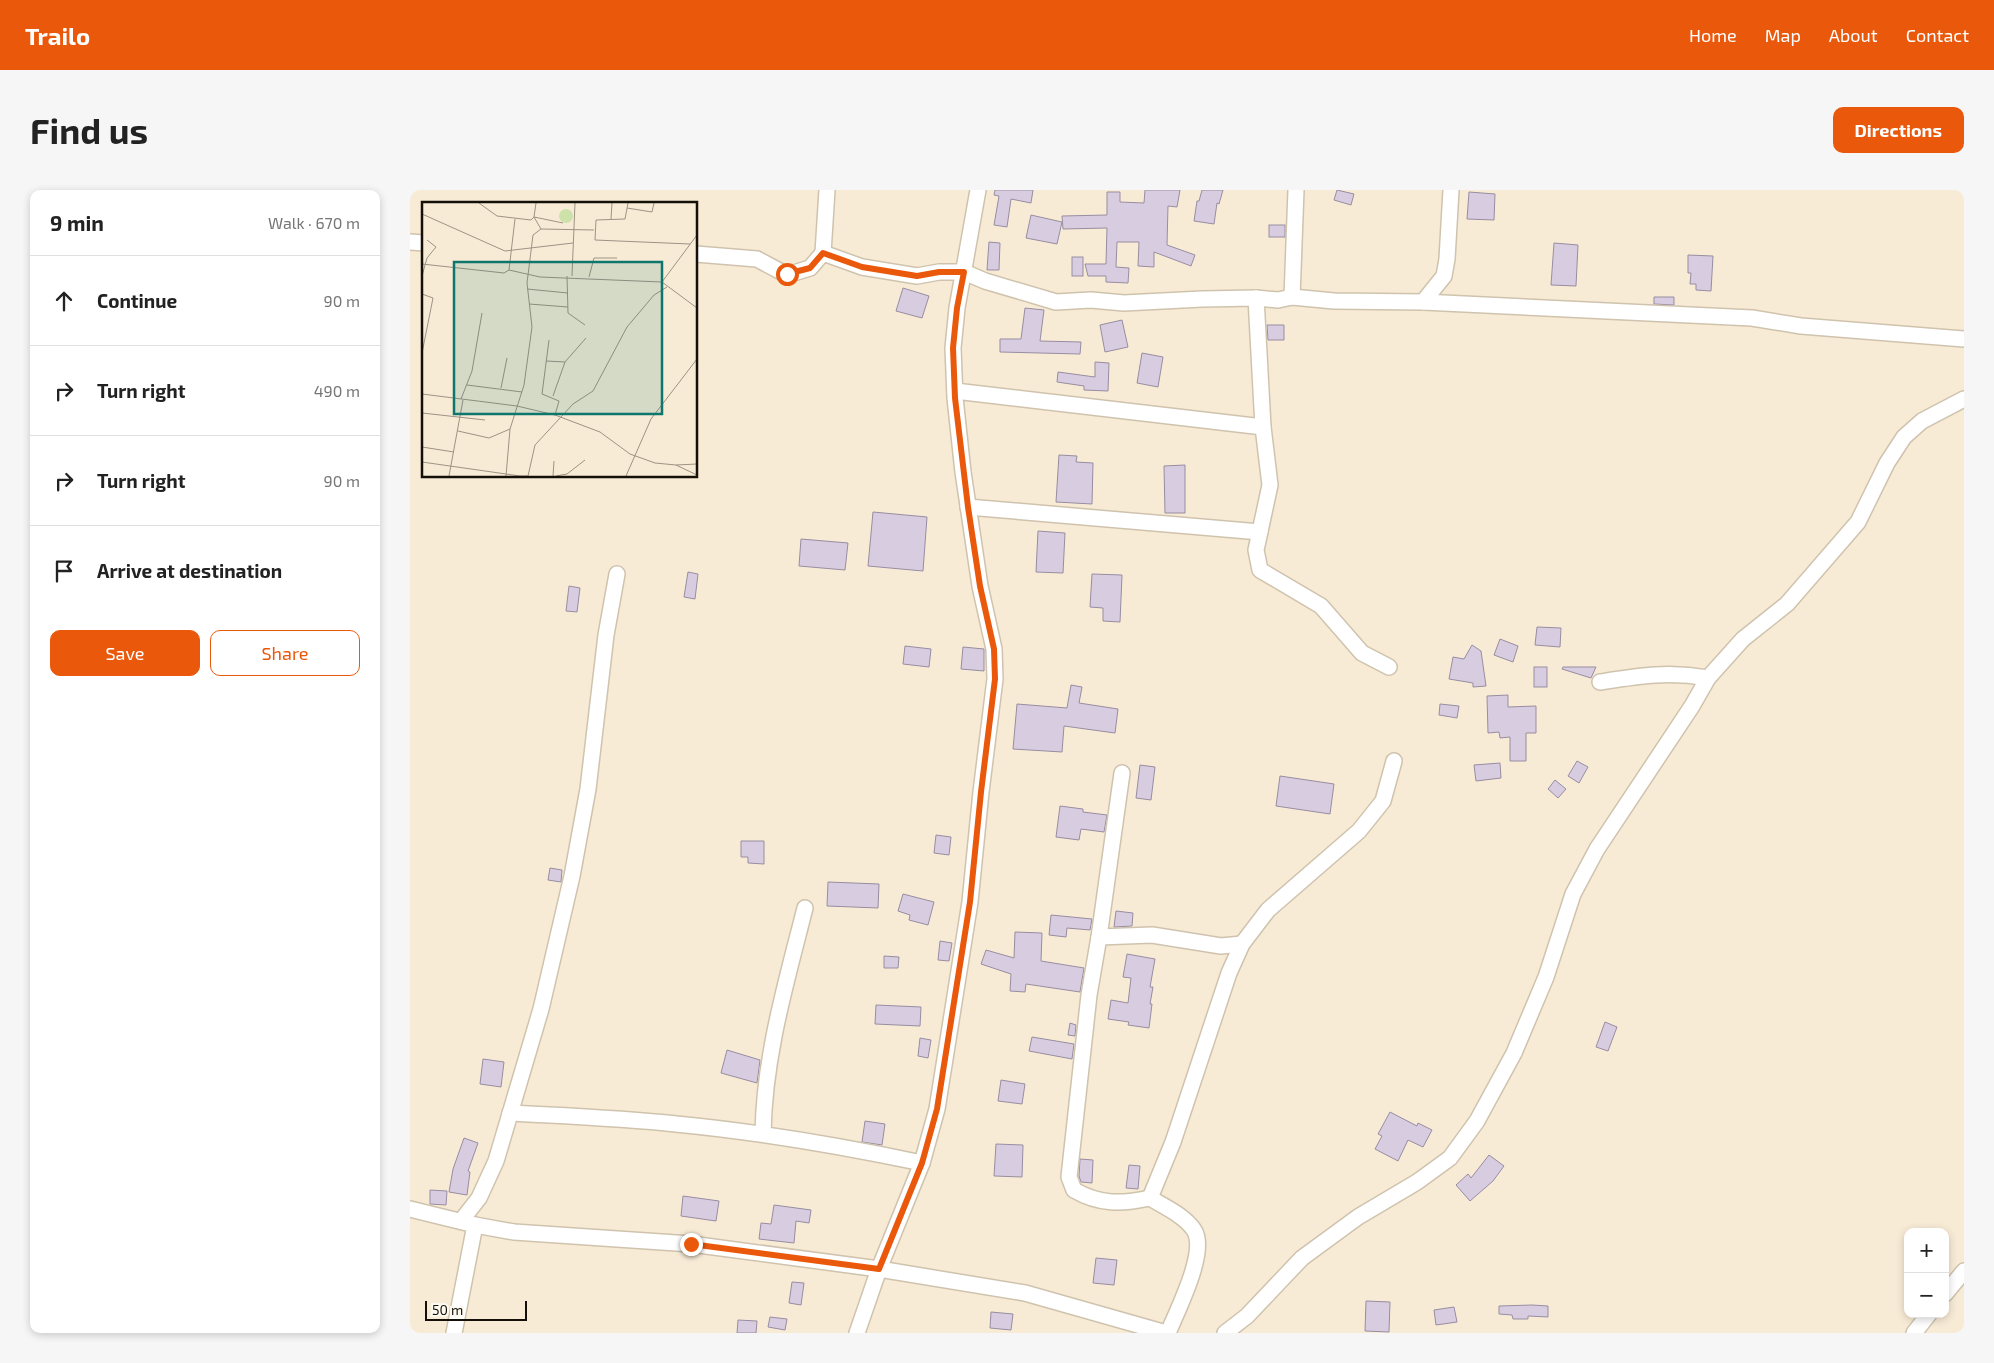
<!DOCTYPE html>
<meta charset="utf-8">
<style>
:root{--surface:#fff;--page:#f6f6f6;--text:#222;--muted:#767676;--line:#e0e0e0;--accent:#ea580c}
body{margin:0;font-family:"Exo 2",sans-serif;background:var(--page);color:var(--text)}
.controls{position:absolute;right:15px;bottom:15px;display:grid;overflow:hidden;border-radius:10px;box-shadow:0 2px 8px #0003}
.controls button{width:45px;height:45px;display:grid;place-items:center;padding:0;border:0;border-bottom:1px solid var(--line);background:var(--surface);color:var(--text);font:25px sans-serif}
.scale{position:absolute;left:15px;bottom:12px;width:102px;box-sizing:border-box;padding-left:5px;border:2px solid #141009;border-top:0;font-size:14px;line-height:18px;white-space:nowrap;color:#141009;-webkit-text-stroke:4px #fef9f1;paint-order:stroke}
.stop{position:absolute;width:15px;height:15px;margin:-11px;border:4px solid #ea580c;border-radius:50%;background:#fff}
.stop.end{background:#ea580c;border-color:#fff;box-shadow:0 1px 5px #0008}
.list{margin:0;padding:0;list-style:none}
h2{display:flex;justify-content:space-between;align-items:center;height:65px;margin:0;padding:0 20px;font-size:21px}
h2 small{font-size:16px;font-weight:400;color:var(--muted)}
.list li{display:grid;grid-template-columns:32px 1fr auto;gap:15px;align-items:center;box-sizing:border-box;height:90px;padding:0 20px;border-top:1px solid var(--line)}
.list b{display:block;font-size:19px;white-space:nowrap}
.list em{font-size:16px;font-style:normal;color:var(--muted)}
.actions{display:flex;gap:10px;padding:15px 20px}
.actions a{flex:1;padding:11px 0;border:1px solid var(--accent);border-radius:10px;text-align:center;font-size:18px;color:var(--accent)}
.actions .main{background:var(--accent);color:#fff}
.icon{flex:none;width:28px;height:28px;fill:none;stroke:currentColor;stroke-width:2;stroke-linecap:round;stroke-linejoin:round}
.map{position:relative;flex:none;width:1554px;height:1143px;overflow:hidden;border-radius:10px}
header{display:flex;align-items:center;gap:30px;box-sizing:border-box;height:70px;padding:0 25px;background:var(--accent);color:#fff}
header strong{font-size:24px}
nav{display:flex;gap:28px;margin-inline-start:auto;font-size:18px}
.intro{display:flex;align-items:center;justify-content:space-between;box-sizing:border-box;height:120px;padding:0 30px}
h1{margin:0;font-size:35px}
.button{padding:12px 22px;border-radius:10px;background:var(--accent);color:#fff;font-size:18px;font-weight:700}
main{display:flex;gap:30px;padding:0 30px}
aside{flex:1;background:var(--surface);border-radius:10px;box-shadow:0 2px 8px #0003}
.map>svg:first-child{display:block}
.building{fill:#d8cce1;stroke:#988da1}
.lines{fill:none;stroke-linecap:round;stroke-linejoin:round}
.minor-casing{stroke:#cfc3ae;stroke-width:18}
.minor{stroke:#fff;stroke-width:15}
.route{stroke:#ea580c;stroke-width:6}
.inset-road{fill:none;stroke:#9d9384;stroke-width:1}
.view{fill:#0f766e;fill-opacity:0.15;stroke:#0f766e;stroke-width:2.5}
.inset-edge{fill:none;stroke:#141009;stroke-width:2.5}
</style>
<header>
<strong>Trailo</strong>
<nav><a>Home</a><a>Map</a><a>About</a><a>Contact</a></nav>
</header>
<div class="intro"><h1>Find us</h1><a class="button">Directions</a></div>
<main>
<aside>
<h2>9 min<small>Walk · 670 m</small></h2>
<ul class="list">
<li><svg class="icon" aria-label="ahead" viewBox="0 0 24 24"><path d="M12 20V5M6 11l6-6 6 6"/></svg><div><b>Continue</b></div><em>90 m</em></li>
<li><svg class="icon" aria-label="right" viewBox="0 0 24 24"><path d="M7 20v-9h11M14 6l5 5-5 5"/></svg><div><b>Turn right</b></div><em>490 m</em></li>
<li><svg class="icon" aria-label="right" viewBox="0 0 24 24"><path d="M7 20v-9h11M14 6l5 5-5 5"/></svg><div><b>Turn right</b></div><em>90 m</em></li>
<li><svg class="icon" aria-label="arrive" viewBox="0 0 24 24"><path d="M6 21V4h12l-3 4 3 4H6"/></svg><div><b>Arrive at destination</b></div></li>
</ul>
<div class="actions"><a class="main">Save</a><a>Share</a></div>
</aside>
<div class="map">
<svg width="1554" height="1143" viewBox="0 0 1554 1143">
<rect width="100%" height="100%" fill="#f8ebd6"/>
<!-- building -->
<g class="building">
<polygon points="585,0 623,0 621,13 601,9 597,37 584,35 589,6 584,5"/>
<polygon points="735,0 770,0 767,17 758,16 757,55 785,65 781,76 744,62 744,77 728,76 729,52 707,52 706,77 719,78 718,93 696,92 696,86 678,86 675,74 696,74 697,38 653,39 652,26 697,25 697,2 710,2 710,12 734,13"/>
<polygon points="792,0 813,0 809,14 807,13 804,34 784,31 787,11 789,11"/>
<polygon points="927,0 944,4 941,15 924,10"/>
<polygon points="1059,2 1085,4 1084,30 1057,29"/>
<polygon points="621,25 652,32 647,54 616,48"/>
<rect x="859" y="35" width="16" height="12"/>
<polygon points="579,52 590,53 589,80 577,80"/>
<polygon points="1144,53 1168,55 1166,96 1141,95"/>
<polygon points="1278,65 1303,66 1301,101 1286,100 1286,94 1280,94 1281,83 1278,83"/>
<rect x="662" y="67" width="11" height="19"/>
<polygon points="493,98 519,106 512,128 486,121"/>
<polygon points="1244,107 1264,107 1264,115 1244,114"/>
<polygon points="615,118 634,120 630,151 671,152 670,164 590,162 590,149 611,149"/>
<polygon points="712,130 718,157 695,162 690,135"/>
<polygon points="857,135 874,135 874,150 858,150"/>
<polygon points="732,163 753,167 748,197 727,193"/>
<polygon points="685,172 699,173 698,201 674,200 674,196 647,192 648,182 685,187"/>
<polygon points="649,265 667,266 666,272 683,273 682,314 646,312"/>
<polygon points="775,275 775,323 755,323 754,276"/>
<polygon points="463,322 517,327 513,381 458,376"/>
<polygon points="628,341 655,343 653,383 626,382"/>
<polygon points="391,349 438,353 435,380 389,376"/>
<polygon points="278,382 288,384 285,409 274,407"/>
<polygon points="682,384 712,385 710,432 693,431 693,418 680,417"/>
<polygon points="159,396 170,398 167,422 156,421"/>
<polygon points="1127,437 1151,438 1150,457 1125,455"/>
<polygon points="1090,449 1108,456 1103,472 1084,465"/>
<polygon points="1062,455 1071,461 1076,496 1063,497 1063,493 1039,489 1043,467 1054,469"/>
<polygon points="495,456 521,459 519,477 493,474"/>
<polygon points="553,457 574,459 574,481 551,479"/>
<rect x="1124" y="477" width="13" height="20"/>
<polygon points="1153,477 1186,477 1181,488 1152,479"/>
<polygon points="661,495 672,497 669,513 708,519 705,543 654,536 652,562 603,559 607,514 657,518"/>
<polygon points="1098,505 1098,517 1126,516 1126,543 1116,543 1116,571 1100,571 1100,547 1090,548 1089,542 1078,543 1077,506"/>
<polygon points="1030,514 1049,516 1047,528 1029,525"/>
<polygon points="1167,571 1178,577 1169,593 1158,586"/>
<polygon points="1090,573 1091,588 1066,591 1064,575"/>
<polygon points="730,575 745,577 741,610 726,608"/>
<polygon points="870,586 924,594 920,624 866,616"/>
<polygon points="1145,590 1156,599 1148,608 1138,599"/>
<polygon points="650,616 673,619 673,622 697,625 694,642 671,639 669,650 646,647"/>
<polygon points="526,645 541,647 539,665 524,663"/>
<polygon points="331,651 354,651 354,674 338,673 338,667 331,667"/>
<polygon points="140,678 152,680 151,692 138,690"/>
<polygon points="418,692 469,694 468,718 417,716"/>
<polygon points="493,704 524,712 518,735 499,730 500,725 488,721"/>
<polygon points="706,721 723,723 722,736 704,737"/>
<polygon points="641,725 682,729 680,740 657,738 656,747 639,745"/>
<polygon points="605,742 632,743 631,771 674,778 670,802 616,794 615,802 600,801 601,784 571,774 576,760 604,768"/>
<polygon points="530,751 542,753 539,771 528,770"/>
<polygon points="717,764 745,769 740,797 743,797 740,814 742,814 739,838 718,835 719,832 698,829 701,810 718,813 721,788 713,787"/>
<polygon points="474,766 489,767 488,778 474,778"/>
<polygon points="466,815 511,817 510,836 465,834"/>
<polygon points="1195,832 1207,837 1198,861 1186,857"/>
<polygon points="660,833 666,835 665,846 658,845"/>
<polygon points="622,847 664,854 662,869 619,861"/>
<polygon points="510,848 521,850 518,868 508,866"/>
<polygon points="317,860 350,870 347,893 311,883"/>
<polygon points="73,869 94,872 91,897 70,894"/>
<polygon points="591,890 615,894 612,914 588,911"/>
<polygon points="980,922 1007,936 1008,933 1022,940 1013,957 998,950 988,971 965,959 972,946 968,944"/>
<polygon points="455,931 475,934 472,955 452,952"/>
<polygon points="54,948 68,953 58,981 60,982 57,1005 39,1002 43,979"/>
<polygon points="586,954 613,955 612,987 584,986"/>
<polygon points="1079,965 1094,976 1083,991 1060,1011 1046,995 1058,984 1061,988"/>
<polygon points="670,969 683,970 682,993 671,992 669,986"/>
<polygon points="719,975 730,976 728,999 716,998"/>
<polygon points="20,1000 37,1001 36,1015 20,1014"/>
<polygon points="273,1006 309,1011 306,1031 271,1026"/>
<polygon points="364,1015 401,1020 399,1033 386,1031 384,1053 349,1049 351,1033 361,1034"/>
<polygon points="686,1068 707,1070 704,1095 683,1093"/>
<polygon points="382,1092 394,1093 391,1115 379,1113"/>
<polygon points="956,1111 980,1112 979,1142 955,1141"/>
<polygon points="1122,1115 1138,1116 1138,1127 1118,1126 1118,1129 1103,1129 1102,1125 1089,1124 1089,1116"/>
<polygon points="1044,1117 1047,1132 1026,1135 1024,1120"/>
<polygon points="581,1122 603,1124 601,1140 580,1138"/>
<polygon points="360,1127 377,1129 375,1140 358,1137"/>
<polygon points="328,1130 347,1131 346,1143 327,1143"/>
</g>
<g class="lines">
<!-- minor casing -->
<g class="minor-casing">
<g id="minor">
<polyline points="0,52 14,53"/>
<polyline points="413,63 417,0"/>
<polyline points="286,64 347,69 377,85 400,78 413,63 452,77 507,86 529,82 554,82 575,91 646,112 681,110 714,113 792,109 846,108 868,110 882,107 924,111 1013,112 1342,128 1391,136 1554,149"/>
<polyline points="882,107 886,0"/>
<polyline points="846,108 853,237 860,295 846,360 850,380 911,416 952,463 979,477"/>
<polyline points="1013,112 1034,86 1037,69 1041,0"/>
<polyline points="545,201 853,237"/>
<polyline points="558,317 850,342"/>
<path d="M1190,492C1229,486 1258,481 1298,488"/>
<path d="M712,583L689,747L679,805L659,987L664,1000C690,1015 712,1014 740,1008C755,1017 775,1026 784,1040C798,1061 767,1121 758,1143"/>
<polyline points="689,747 742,745 811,756 832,754"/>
<path d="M100,923C155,926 211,928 266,934C349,942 431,956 512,973"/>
<path d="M353,944C354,867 376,793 395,718"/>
<polyline points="740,1008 763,952 819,783 832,754 858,720 949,641 973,611 984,571"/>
<polyline points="0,1019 65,1035 104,1042 281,1054 469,1079 615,1103 756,1143"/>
<polyline points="51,1031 69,1008 86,971 131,819 162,686 178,599 196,445 207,384"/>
<polyline points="1535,1104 1554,1081"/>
<polyline points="44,1143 65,1035"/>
<polyline points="447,1143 469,1079 512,973 527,919 560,712 571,602 585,489 584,459 570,396 553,282 545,208 543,158 547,118 568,0"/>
<polyline points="815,1143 837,1126 892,1068 948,1027 1007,992 1040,968 1067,931 1104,863 1136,787 1163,704 1187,659 1282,516 1298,488 1333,449 1377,414 1448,332 1477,273 1494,247 1512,231 1554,209"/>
<polyline points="1504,1143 1519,1124"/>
</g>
</g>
<!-- minor -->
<use href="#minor" class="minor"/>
</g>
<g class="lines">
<!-- route -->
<polyline class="route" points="281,1054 469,1079 512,973 527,919 560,712 571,602 585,489 584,459 570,396 558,317 545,208 543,158 547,118 554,82 529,82 507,86 452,77 413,63 400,78 377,84"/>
</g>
<!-- overview -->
<g transform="translate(12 12)">
<rect width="275" height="275" fill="#f8ebd6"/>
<path d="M137 14a7 7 0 1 1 14 0a7 7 0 1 1-14 0Z" fill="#cde1a9"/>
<path class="inset-road" d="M57,1L75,14L109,18L112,15L141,21M206,1L203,17L174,18L173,38L268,42M205,6L230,10L232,1M0,12L83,49L151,41M189,17L190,1M119,27L172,28M0,62L82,71L87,68L118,75L240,80L275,106M87,68L93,17M0,74L5,56L14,45L5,38M145,74L146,111L163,123M150,74L153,1M167,75L172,56H195M240,80L275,33M105,87L146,91M0,92L11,96L0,151M107,102L146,105M127,138L120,192L137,199L133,213M124,159L143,160M45,183L100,190M79,186L85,156M0,192L95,204L133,213L178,230L208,252L233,261L254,263L275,273M131,194L143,160L164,136M39,197L50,169L60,111M0,211L63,218M36,229L67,236L88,227M0,245L32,250M0,260L98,274M254,263L275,262M27,274L41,198M84,274L88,227L102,183L110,125L105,81L111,33L119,27L112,15L114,1M98,274H106L113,243L151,202L171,189L205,125L232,93L245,85M131,274L132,259M134,274L145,272L163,258M204,274L229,217L275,157"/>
<path class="view" d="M32,60H240V212H32Z"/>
<rect width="275" height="275" class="inset-edge"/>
</g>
</svg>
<div class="controls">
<button>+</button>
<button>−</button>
</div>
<div class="scale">50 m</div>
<div class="stop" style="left:377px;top:84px"></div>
<div class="stop end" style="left:281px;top:1054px"></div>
</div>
</main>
